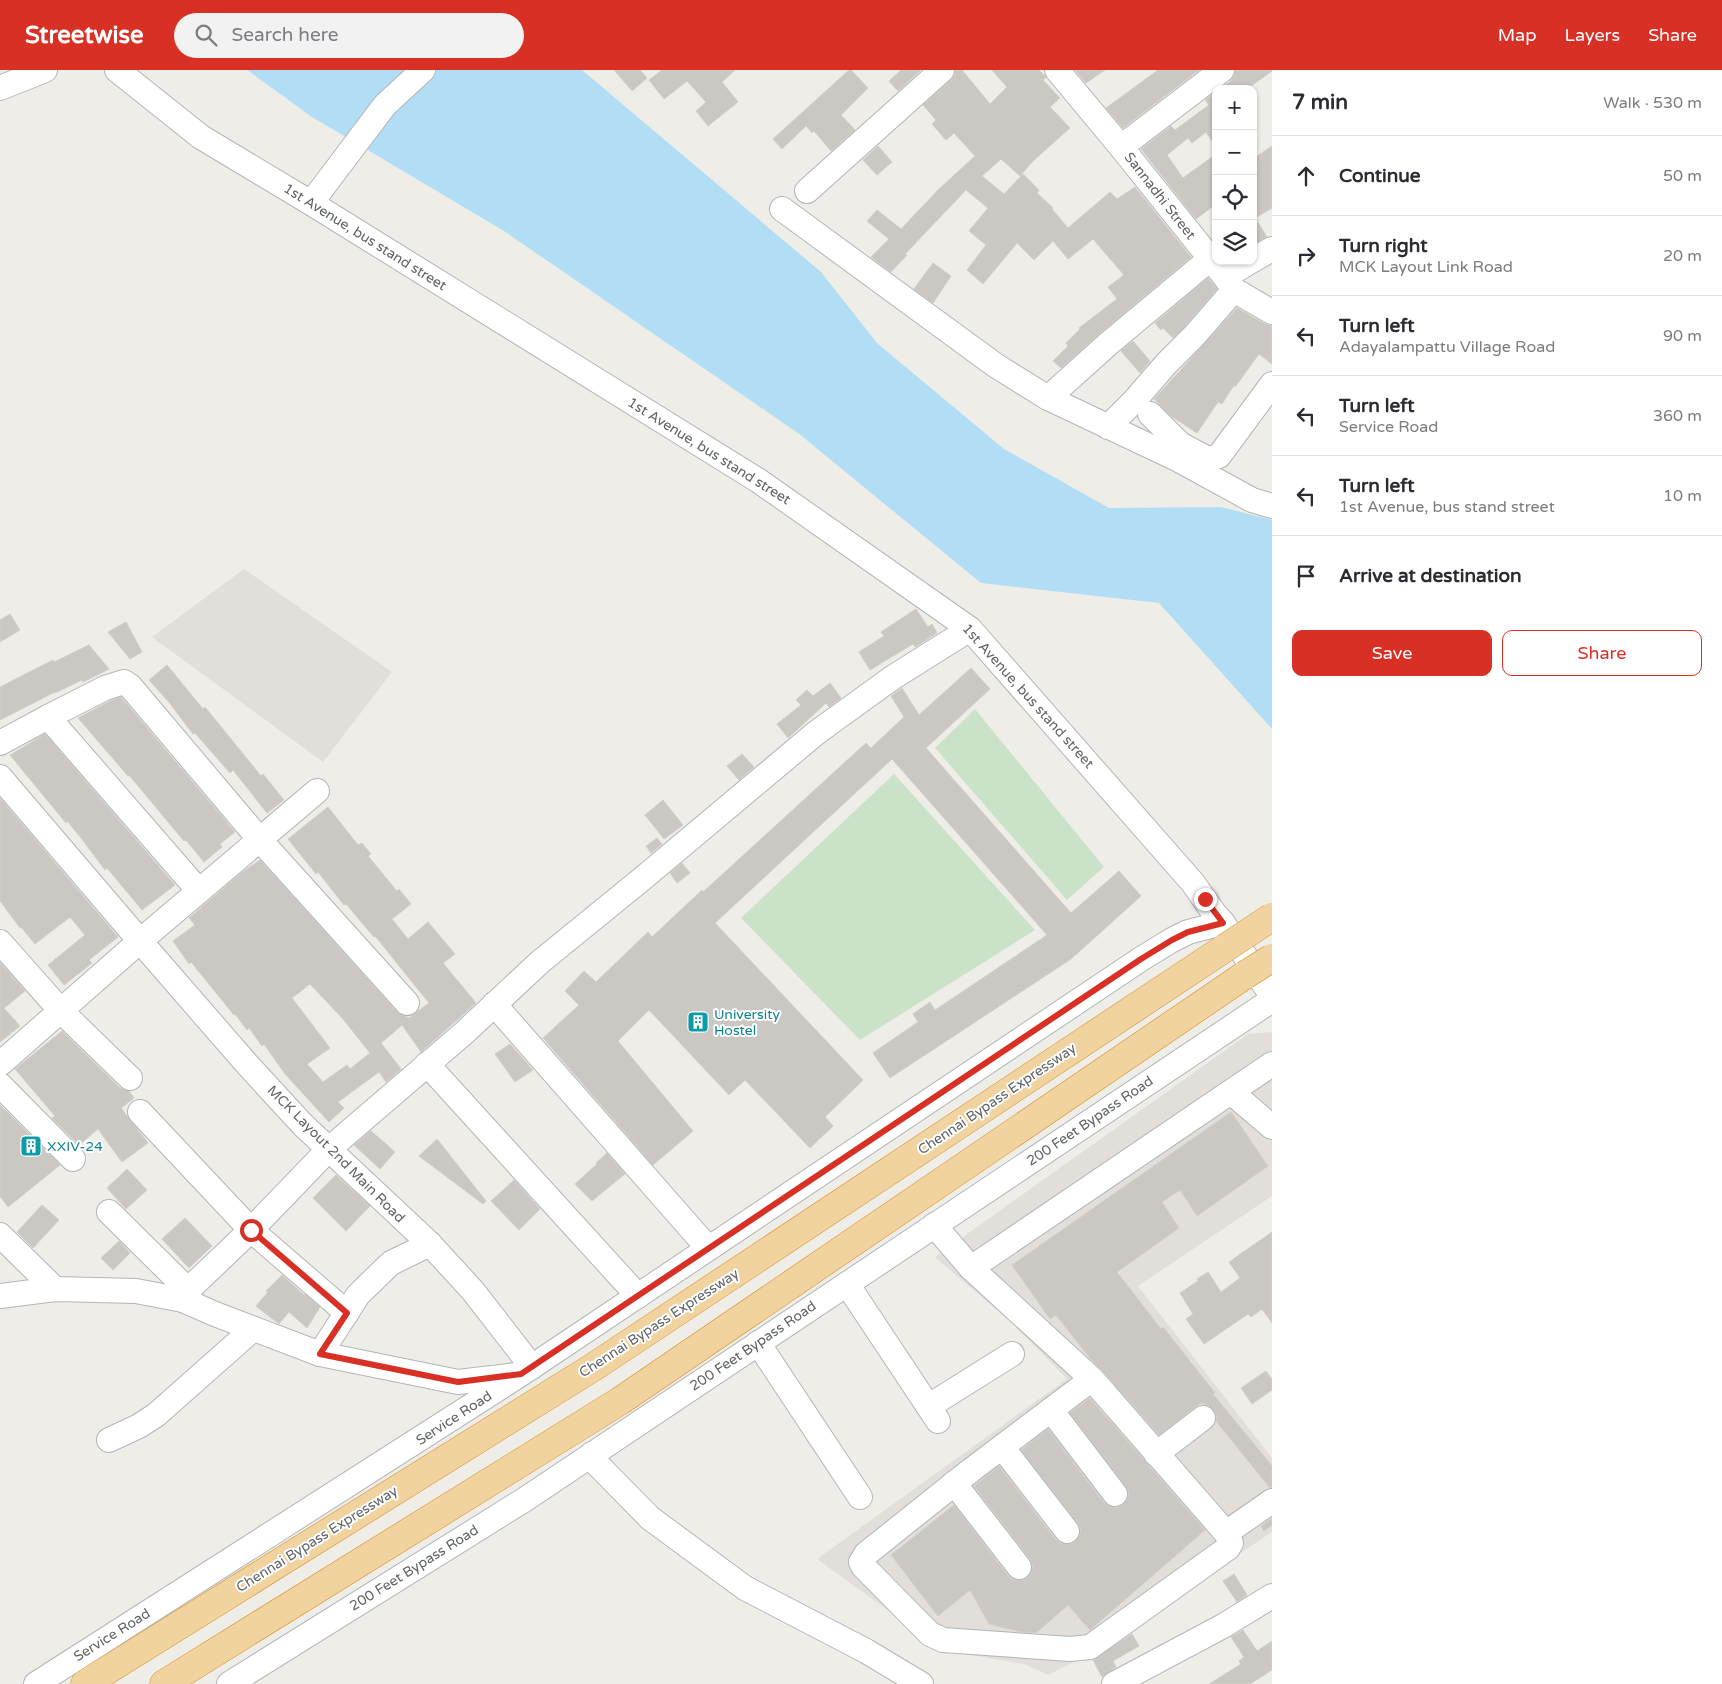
<!DOCTYPE html>
<meta charset="utf-8">
<style>
:root{--surface:#fff;--page:#f2f2f3;--text:#2b2b33;--muted:#7c7c81;--line:#e1e1e2;--accent:#d93025}
body{margin:0;font-family:"Varela Round",sans-serif;background:var(--page);color:var(--text)}
.controls{position:absolute;right:15px;top:15px;display:grid;overflow:hidden;border-radius:10px;box-shadow:0 1px 4px #0004}
.controls button{width:45px;height:45px;display:grid;place-items:center;padding:0;border:0;border-bottom:1px solid var(--line);background:var(--surface);color:var(--text);font:25px sans-serif}
.stop{position:absolute;width:15px;height:15px;margin:-11px;border:4px solid #d93025;border-radius:50%;background:#fff}
.stop.end{background:#d93025;border-color:#fff;box-shadow:0 1px 5px #0008}
.list{margin:0;padding:0;list-style:none}
h2{display:flex;justify-content:space-between;align-items:center;height:65px;margin:0;padding:0 20px;font-size:21px}
h2 small{font-size:16px;font-weight:400;color:var(--muted)}
.list li{display:grid;grid-template-columns:32px 1fr auto;gap:15px;align-items:center;box-sizing:border-box;height:80px;padding:0 20px;border-top:1px solid var(--line)}
.list b{display:block;font-size:19px;white-space:nowrap}
.list p{margin:0;font-size:16px;white-space:nowrap;color:var(--muted)}
.list em{font-size:16px;font-style:normal;color:var(--muted)}
.actions{display:flex;gap:10px;padding:15px 20px}
.actions a{flex:1;padding:11px 0;border:1px solid var(--accent);border-radius:10px;text-align:center;font-size:18px;color:var(--accent)}
.actions .main{background:var(--accent);color:#fff}
.icon{flex:none;width:28px;height:28px;fill:none;stroke:currentColor;stroke-width:2;stroke-linecap:round;stroke-linejoin:round}
.map{position:relative;flex:none;width:1272px;height:1614px;overflow:hidden}
header{display:flex;align-items:center;gap:30px;box-sizing:border-box;height:70px;padding:0 25px;background:var(--accent);color:#fff}
header strong{font-size:24px}
nav{display:flex;gap:28px;margin-inline-start:auto;font-size:18px}
.search{width:350px;height:45px;background:var(--page);display:flex;align-items:center;gap:12px;box-sizing:border-box;padding:0 18px;border-radius:28px;color:var(--muted);font-size:19px}
main{display:flex}
aside{flex:1;background:var(--surface)}
.map>svg:first-child{display:block}
.education{fill:#e2ded9}
.green{fill:#cae3c8}
.water{fill:#b2def5}
.building{fill:#cbc8c4;stroke:#d3cec7;fill-rule:evenodd}
.lines{fill:none;stroke-linecap:round;stroke-linejoin:round}
.minor-casing{stroke:#b2b5b8;stroke-width:26}
.highway-casing{stroke:#d98b1e;stroke-width:29}
.minor{stroke:#fff;stroke-width:24}
.highway{stroke:#f0d39e;stroke-width:28}
.highway-bridge-casing{stroke:#d98b1e;stroke-width:29;stroke-linecap:butt}
.highway-bridge{stroke:#f0d39e;stroke-width:28}
.route{stroke:#d93025;stroke-width:6}
.labels{text-anchor:middle;dominant-baseline:central;stroke-width:4;stroke-linejoin:round;paint-order:stroke}
.street-label{font-size:14px;fill:#5f6366;stroke:#fff}
.culture-label{font-size:14px;fill:#0d838f;stroke:#fff;text-anchor:start}
</style>
<header>
<strong>Streetwise</strong>
<div class="search"><svg class="icon" aria-label="search" viewBox="0 0 24 24"><circle cx="10" cy="10" r="6"/><path d="M15 15l6 6"/></svg>Search here</div>
<nav><a>Map</a><a>Layers</a><a>Share</a></nav>
</header>
<main>
<div class="map">
<svg width="1272" height="1614" viewBox="0 0 1272 1614">
<rect width="100%" height="100%" fill="#efede8"/>
<!-- education -->
<g class="education">
<polygon points="244,499 392,602 323,692 152,567"/>
<polygon points="1272,962 1272,1126 1138,1216 1272,1388 1272,1462 1087,1585 1048,1605 1024,1594 959,1583 932,1572 817,1489 1067,1309 1014,1255 935,1187 1248,964"/>
</g>
<!-- green -->
<g class="green">
<polygon points="975,639 1104,797 1067,830 935,678"/>
<polygon points="894,704 1035,860 860,970 741,848"/>
</g>
<!-- water -->
<polygon class="water" points="247,0 582,0 821,202 877,273 1004,379 1109,438 1221,437 1272,450 1272,659 1159,533 981,513 798,363 504,161 312,47"/>
<!-- building -->
<g class="building">
<polygon points="614,0 640,0 647,8 632,21"/>
<polygon points="662,0 735,0 722,12 738,32 708,56 696,41 706,32 687,11 664,29 649,10"/>
<polygon points="849,0 851,0 868,18 841,45 855,60 831,81 814,61 812,63 806,56 782,79 773,69"/>
<polygon points="901,0 921,0 898,21 889,11"/>
<polygon points="955,0 962,0 990,34 1007,17 992,0 1039,0 1046,7 1043,10 1060,28 1050,37 1070,58 1033,91 1020,106 1001,89 982,106 1004,124 1023,104 1039,120 1037,123 1053,138 1052,139 1068,158 1110,122 1117,129 1135,117 1191,187 1099,264 1061,298 1053,291 1068,276 1066,273 1080,259 1079,258 1117,229 1108,217 1124,205 1093,169 1068,189 1053,171 1034,190 1017,173 983,214 967,200 986,175 969,161 988,138 966,120 905,184 907,185 891,202 871,187 889,169 867,151 877,140 901,159 938,120 975,86 954,63 946,70 932,54 936,50 923,35 951,10 955,5"/>
<polygon points="1075,0 1105,0 1086,13"/>
<polygon points="1158,0 1199,0 1123,58 1106,38"/>
<polygon points="1235,0 1272,0 1272,1 1247,19 1220,19 1231,11 1234,6"/>
<polygon points="1216,22 1216,77 1206,62 1192,73 1188,68 1167,85 1183,108 1216,84 1216,134 1196,149 1141,79 1171,56 1175,60 1209,35 1205,30"/>
<polygon points="878,76 892,92 877,105 863,90"/>
<polygon points="1272,76 1272,138 1255,148 1267,167 1253,174 1253,89"/>
<polygon points="933,193 951,206 933,233 914,219"/>
<polygon points="1208,208 1217,219 1184,257 1173,268 1163,258 1161,260 1155,253"/>
<polygon points="1237,238 1265,254 1272,256 1272,294 1259,284 1235,317 1234,315 1222,334 1218,332 1197,363 1171,346 1154,329"/>
<polygon points="1133,271 1150,291 1140,303 1121,281"/>
<polygon points="916,539 928,557 932,554 937,563 915,577 913,574 870,600 859,582 884,566 881,562"/>
<polygon points="10,544 20,560 0,572 0,550"/>
<polygon points="126,552 142,582 130,589 108,562"/>
<polygon points="89,575 109,599 83,612 82,610 55,623 55,622 0,650 0,617 53,590 54,592"/>
<polygon points="167,595 203,639 205,637 261,706 263,704 284,730 267,743 233,700 230,703 195,663 193,664 168,631 149,610"/>
<polygon points="971,598 990,619 926,678 1071,843 1119,801 1141,826 1071,889 890,1008 873,983 918,952 913,944 930,932 935,940 1047,865 892,689 715,853 863,1010 825,1047 833,1056 810,1078 745,1010 729,1025 649,940 618,971 693,1061 653,1095 543,968 579,935 565,921 584,901 596,912 648,862 652,867 702,820 703,822 866,673 871,678 904,647 891,626 902,618 919,645"/>
<polygon points="830,613 841,628 829,637 826,633 788,668 777,654 801,635 796,630 807,620 813,626"/>
<polygon points="121,627 235,762 220,774 222,777 204,792 186,770 184,771 129,705 128,706 78,648 110,631"/>
<polygon points="45,664 175,815 142,840 107,798 105,800 81,768 67,751 66,753 10,685"/>
<polygon points="742,684 754,697 739,710 727,696"/>
<polygon points="0,728 118,867 89,890 92,893 64,915 48,895 85,865 70,847 35,874 21,857 20,858 0,831"/>
<polygon points="663,730 683,755 664,769 645,745"/>
<path d="M328,737L358,775L362,773L371,784L368,786L397,821L399,819L411,834L392,849L408,869L428,852L455,884L443,893L476,933L421,982L402,955L381,973L401,999L386,1012L379,1002L338,1032L344,1038L329,1052L285,1004L264,974L262,976L249,958L247,960L235,944L234,945L191,892L189,894L173,871L195,855L189,848L241,803L260,790L397,942L409,948L429,933L375,866L374,867L346,834L344,835L318,802L316,804L288,769ZM310,914L343,949L370,983L350,999L347,995L323,1012L307,994L330,978L292,928Z"/>
<polygon points="657,768 662,774 651,783 646,776"/>
<polygon points="682,793 690,803 677,813 670,803"/>
<polygon points="0,893 25,921 4,938 20,956 0,972"/>
<polygon points="62,961 120,1018 129,1021 134,1028 121,1038 148,1073 122,1092 98,1059 79,1075 52,1048 55,1046 15,999"/>
<polygon points="510,974 533,1000 515,1012 495,984"/>
<polygon points="0,1035 60,1095 8,1137 0,1126"/>
<polygon points="1231,1042 1268,1096 1197,1146 1180,1120 1162,1132 1179,1158 1117,1202 1161,1259 1163,1257 1215,1323 1213,1324 1272,1396 1272,1417 1270,1418 1216,1351 1217,1346 1214,1340 1209,1336 1202,1333 1195,1337 1159,1365 1102,1300 1089,1287 1056,1245 1050,1249 1012,1195"/>
<polygon points="371,1061 395,1082 380,1099 354,1075"/>
<polygon points="437,1069 486,1131 483,1134 419,1086"/>
<polygon points="607,1083 625,1104 592,1131 575,1114 597,1094 596,1093"/>
<polygon points="127,1099 147,1120 126,1139 107,1118"/>
<polygon points="336,1105 370,1136 346,1161 313,1128"/>
<polygon points="514,1110 540,1139 519,1160 491,1131"/>
<polygon points="42,1135 59,1150 33,1178 17,1162"/>
<polygon points="185,1148 212,1176 189,1198 162,1169"/>
<polygon points="1272,1162 1272,1253 1262,1239 1251,1247 1248,1244 1204,1274 1186,1249 1193,1244 1180,1223 1198,1211 1197,1209 1208,1202 1221,1222 1240,1208 1229,1192"/>
<polygon points="119,1171 130,1183 113,1200 101,1188"/>
<polygon points="282,1205 304,1225 305,1224 320,1237 307,1258 289,1242 279,1254 256,1236 268,1222 266,1221"/>
<polygon points="1266,1301 1272,1309 1272,1320 1252,1334 1241,1318"/>
<polygon points="1090,1328 1205,1460 1090,1560 1068,1535 1036,1563 1021,1562 989,1554 970,1520 938,1546 891,1485 954,1435 1008,1506 1014,1510 1021,1510 1027,1508 1031,1503 1033,1496 1030,1489 974,1416 999,1396 1056,1470 1062,1474 1069,1474 1075,1472 1079,1467 1081,1460 1078,1453 1021,1380 1048,1359 1104,1433 1110,1437 1116,1438 1123,1435 1127,1430 1129,1423 1126,1416 1070,1343"/>
<polygon points="1272,1448 1272,1455 1264,1461 1261,1456"/>
<polygon points="1234,1504 1247,1525 1237,1532 1223,1511"/>
<polygon points="1243,1560 1257,1581 1272,1571 1272,1600 1250,1614 1209,1614 1241,1594 1239,1591 1244,1587 1231,1567"/>
<polygon points="1132,1564 1139,1576 1113,1591 1116,1597 1102,1607 1093,1590"/>
</g>
<g class="lines">
<!-- minor casing -->
<g class="minor-casing">
<g id="minor">
<polyline points="117,0 201,67 311,133 759,411 970,559 1193,813 1214,843 1223,853 1272,926"/>
<polyline points="1057,0 1121,77 1225,207 1234,220 1272,242"/>
<polyline points="0,18 45,0"/>
<polyline points="1121,77 1222,0"/>
<polyline points="807,121 942,0"/>
<polyline points="311,133 385,35 423,0"/>
<polyline points="782,139 995,295 1048,328 1179,390 1252,430 1272,436"/>
<polyline points="1253,190 1272,179"/>
<polyline points="1225,207 1251,191"/>
<polyline points="1048,328 1108,274 1210,189"/>
<polyline points="1150,344 1180,374 1208,389 1219,386 1272,314"/>
<polyline points="1108,357 1134,331 1166,294 1194,266 1234,220"/>
<polyline points="48,647 105,618 124,612 130,616 260,770 407,933"/>
<polyline points="0,673 48,647 199,821"/>
<polyline points="0,707 140,871 246,993 303,1055 430,1174 473,1221 532,1297"/>
<polyline points="0,872 61,941 130,1008"/>
<polyline points="494,934 708,1178"/>
<polyline points="0,994 140,871 317,721"/>
<polyline points="427,994 638,1226"/>
<polyline points="0,1015 73,1089"/>
<polyline points="1231,1022 1272,1057"/>
<polyline points="140,1042 251,1160 347,1243"/>
<polyline points="109,1142 188,1220"/>
<polyline points="934,1155 971,1198 1092,1309 970,1401 866,1484 861,1492 863,1496 930,1564 943,1570 1070,1579 1090,1577 1228,1478 1231,1473 1226,1463 1092,1309"/>
<polyline points="0,1165 55,1219"/>
<polyline points="971,1198 1272,994"/>
<polyline points="847,1214 938,1351"/>
<polyline points="0,1226 55,1219 136,1221 183,1230 215,1244 320,1284 458,1312 516,1305"/>
<polyline points="183,1230 188,1220 251,1160 329,1079 464,963 540,892 642,809 816,663 892,608 970,559"/>
<polyline points="758,1273 860,1427"/>
<polyline points="320,1284 358,1225 391,1193 430,1174"/>
<polyline points="929,1336 1012,1284"/>
<polyline points="1051,1340 1115,1424"/>
<polyline points="109,1370 139,1356 156,1345 253,1259"/>
<polyline points="1002,1377 1067,1461"/>
<polyline points="592,1384 595,1392 650,1448 745,1518 866,1581 921,1614"/>
<polyline points="1156,1384 1203,1348"/>
<polyline points="954,1413 1019,1497"/>
<polyline points="1226,1463 1272,1431"/>
<polyline points="36,1614 521,1304 1141,889 1172,870 1188,862 1223,853"/>
<polyline points="229,1614 524,1430 1272,930"/>
<polyline points="1114,1614 1223,1556 1272,1526"/>
</g>
</g>
<!-- highway casing -->
<g class="highway-casing">
<g id="highway">
<polyline points="85,1614 595,1296 1225,878"/>
<polyline points="164,1614 620,1331 1245,905"/>
</g>
</g>
<!-- minor -->
<use href="#minor" class="minor"/>
<!-- highway -->
<use href="#highway" class="highway"/>
<!-- highway-bridge casing -->
<g class="highway-bridge-casing">
<g id="highway-bridge">
<polyline points="1225,878 1272,847"/>
<polyline points="1245,905 1272,888"/>
</g>
</g>
<!-- highway-bridge -->
<use href="#highway-bridge" class="highway-bridge"/>
</g>
<g class="lines">
<!-- route -->
<polyline class="route" points="251,1160 347,1243 320,1284 458,1312 521,1304 1141,889 1172,870 1188,862 1223,853 1205,829"/>
</g>
<!-- icons -->
<defs>
<g id="building-square" transform="scale(1.125)"><rect x="-9" y="-9" width="18" height="18" rx="4" fill="#0f9aa8" stroke="#fff"/><path d="M-4-6H4V6H1V3H-1V6H-4ZM-2.5-4.3h1.7v1.8h-1.7ZM.8-4.3h1.7v1.8H.8ZM-2.5-1h1.7V.8h-1.7ZM.8-1h1.7V.8H.8Z" fill="#fff"/></g>
</defs>
<g fill-rule="evenodd">
<use href="#building-square" x="698" y="952"/>
<use href="#building-square" x="31" y="1076"/>
</g>
<g class="labels">
<!-- street labels -->
<g class="street-label">
<text transform="translate(1160 126) rotate(52)">Sannadhi Street</text>
<text transform="translate(365 167) rotate(32)">1st Avenue, bus stand street</text>
<text transform="translate(709 381) rotate(32)">1st Avenue, bus stand street</text>
<text transform="translate(1028 626) rotate(48)">1st Avenue, bus stand street</text>
<text transform="translate(997 1029) rotate(-34)">Chennai Bypass Expressway</text>
<text transform="translate(1090 1051) rotate(-34)">200 Feet Bypass Road</text>
<text transform="translate(336 1084) rotate(45)">MCK Layout 2nd Main Road</text>
<text transform="translate(659 1253) rotate(-33)">Chennai Bypass Expressway</text>
<text transform="translate(753 1276) rotate(-34)">200 Feet Bypass Road</text>
<text transform="translate(454 1348) rotate(-33)">Service Road</text>
<text transform="translate(317 1469) rotate(-32)">Chennai Bypass Expressway</text>
<text transform="translate(414 1498) rotate(-32)">200 Feet Bypass Road</text>
<text transform="translate(112 1565) rotate(-32)">Service Road</text>
</g>
<!-- culture labels -->
<g class="culture-label">
<text x="714" y="944">University<tspan x="714" dy="16">Hostel</tspan></text>
<text x="47" y="1076">XXIV-24</text>
</g>
</g>
</svg>
<div class="controls">
<button>+</button>
<button>−</button>
<button><svg class="icon" aria-label="locate" viewBox="0 0 24 24"><circle cx="12" cy="12" r="6"/><path d="M12 2v4M12 18v4M2 12h4M18 12h4"/></svg></button>
<button><svg class="icon" aria-label="layers" viewBox="0 0 24 24"><path d="M12 4l9 5-9 5-9-5zM3 14l9 5 9-5"/></svg></button>
</div>
<div class="stop" style="left:251px;top:1160px"></div>
<div class="stop end" style="left:1205px;top:829px"></div>
</div>
<aside>
<h2>7 min<small>Walk · 530 m</small></h2>
<ul class="list">
<li><svg class="icon" aria-label="ahead" viewBox="0 0 24 24"><path d="M12 20V5M6 11l6-6 6 6"/></svg><div><b>Continue</b></div><em>50 m</em></li>
<li><svg class="icon" aria-label="right" viewBox="0 0 24 24"><path d="M7 20v-9h11M14 6l5 5-5 5"/></svg><div><b>Turn right</b><p>MCK Layout Link Road</p></div><em>20 m</em></li>
<li><svg class="icon" aria-label="left" viewBox="0 0 24 24"><path d="M17 20v-9H6M10 6l-5 5 5 5"/></svg><div><b>Turn left</b><p>Adayalampattu Village Road</p></div><em>90 m</em></li>
<li><svg class="icon" aria-label="left" viewBox="0 0 24 24"><path d="M17 20v-9H6M10 6l-5 5 5 5"/></svg><div><b>Turn left</b><p>Service Road</p></div><em>360 m</em></li>
<li><svg class="icon" aria-label="left" viewBox="0 0 24 24"><path d="M17 20v-9H6M10 6l-5 5 5 5"/></svg><div><b>Turn left</b><p>1st Avenue, bus stand street</p></div><em>10 m</em></li>
<li><svg class="icon" aria-label="arrive" viewBox="0 0 24 24"><path d="M6 21V4h12l-3 4 3 4H6"/></svg><div><b>Arrive at destination</b></div></li>
</ul>
<div class="actions"><a class="main">Save</a><a>Share</a></div>
</aside>
</main>
